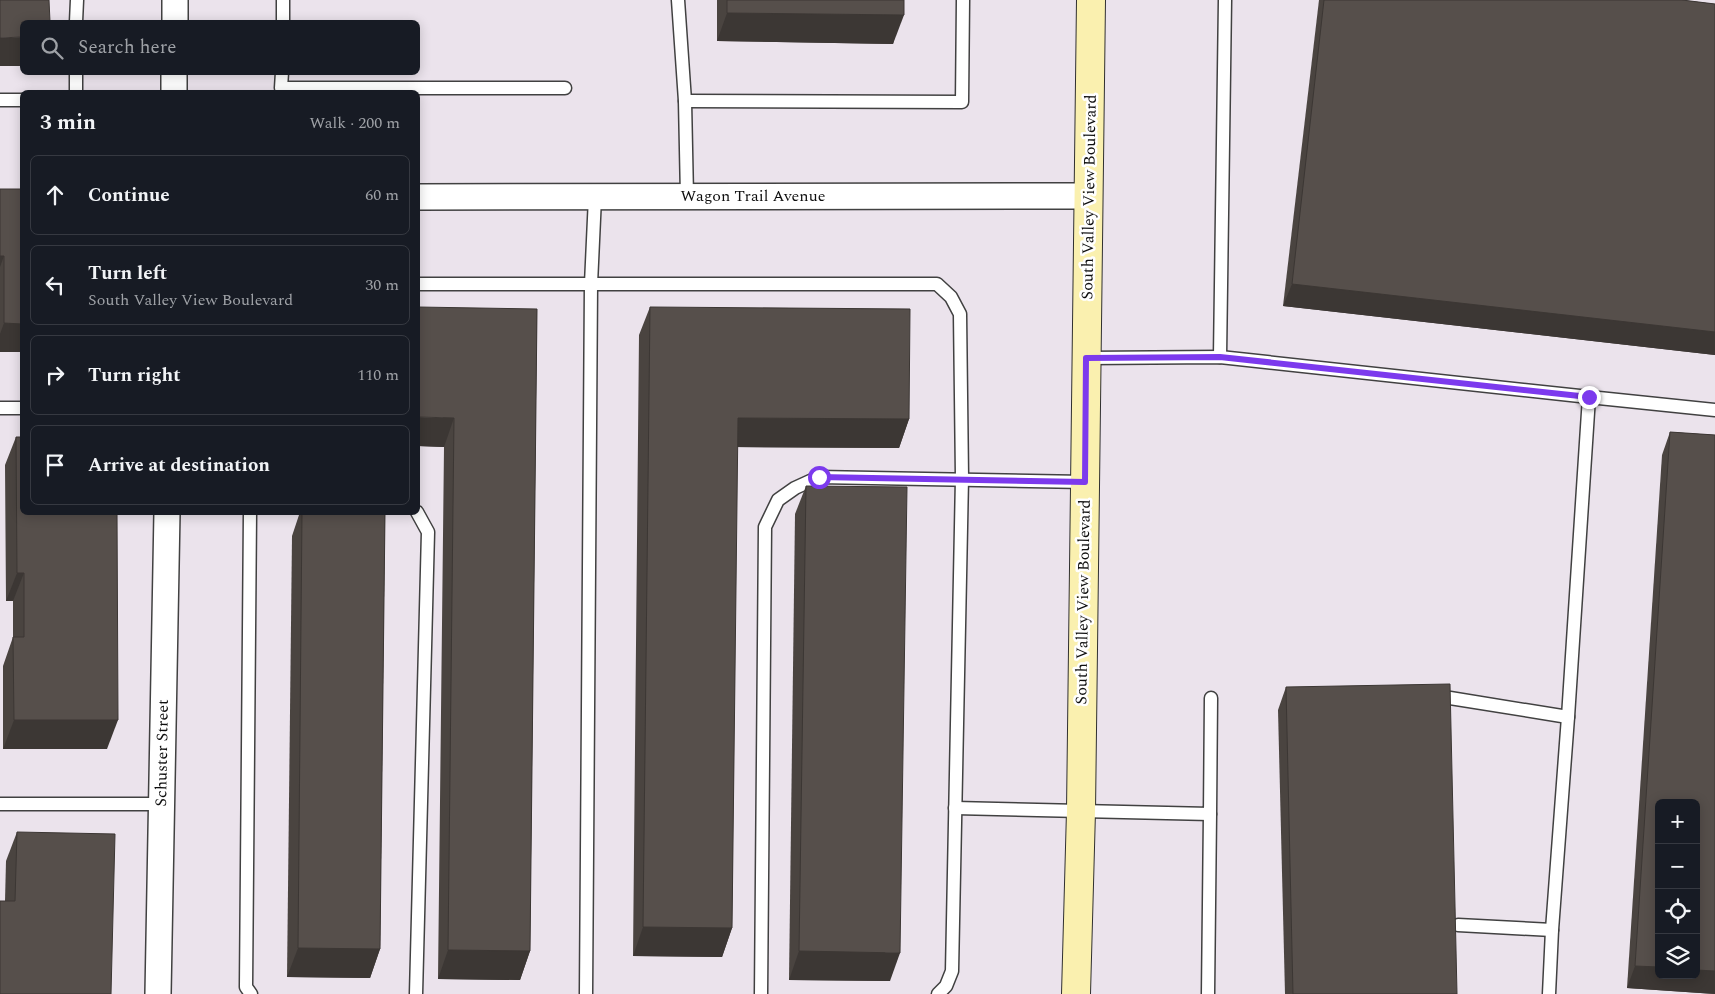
<!DOCTYPE html>
<meta charset="utf-8">
<style>
:root{--surface:#171b24;--page:#242831;--text:#f1f3f6;--muted:#9ea1a6;--line:#363941}
body{margin:0;font-family:Spectral,serif;background:var(--page);color:var(--text)}
.controls{position:absolute;right:15px;bottom:15px;display:grid;overflow:hidden;border-radius:8px;box-shadow:0 2px 12px #0003}
.controls button{width:45px;height:45px;display:grid;place-items:center;padding:0;border:0;border-bottom:1px solid var(--line);background:var(--surface);color:var(--text);font:25px sans-serif}
.stop{position:absolute;width:15px;height:15px;margin:-11px;border:4px solid #7c3aed;border-radius:50%;background:#fff}
.stop.end{background:#7c3aed;border-color:#fff;box-shadow:0 1px 5px #0008}
.list{margin:0;padding:0;list-style:none}
h2{display:flex;justify-content:space-between;align-items:center;height:65px;margin:0;padding:0 20px;font-size:21px}
h2 small{font-size:16px;font-weight:400;color:var(--muted)}
.list li{display:grid;grid-template-columns:32px 1fr auto;gap:15px;align-items:center;box-sizing:border-box;height:80px;margin:0 10px 10px;padding:0 10px;border:1px solid var(--line);border-radius:8px}
.list b{display:block;font-size:19px;white-space:nowrap}
.list p{margin:0;font-size:16px;white-space:nowrap;color:var(--muted)}
.list em{font-size:16px;font-style:normal;color:var(--muted)}
.icon{flex:none;width:28px;height:28px;fill:none;stroke:currentColor;stroke-width:2;stroke-linecap:round;stroke-linejoin:round}
.map{position:relative;flex:none;width:1715px;height:994px;overflow:hidden}
.search{position:absolute;background:var(--surface);box-shadow:0 2px 12px #0003;left:20px;top:20px;width:400px;height:55px;display:flex;align-items:center;gap:12px;box-sizing:border-box;padding:0 18px;border-radius:8px;color:var(--muted);font-size:19px}
.panel{position:absolute;background:var(--surface);box-shadow:0 2px 12px #0003;left:20px;top:90px;width:400px;height:425px;border-radius:8px}
.map>svg:first-child{display:block}
.industrial{fill:#ebe3ec;fill-rule:evenodd}
.lines{fill:none;stroke-linecap:round;stroke-linejoin:round}
.service-casing{stroke:#414141;stroke-width:15}
.minor-casing{stroke:#414141;stroke-width:28}
.secondary-casing{stroke:#303030;stroke-width:30}
.service{stroke:#fff;stroke-width:12}
.minor{stroke:#fff;stroke-width:25}
.secondary{stroke:#faf0af;stroke-width:28}
.wall{fill:#4a4440}
.shaded-wall{fill:#3c3734}
.building{fill:#564f4b;stroke:#3c3734}
.route{stroke:#7c3aed;stroke-width:6}
.labels{text-anchor:middle;dominant-baseline:central;stroke-width:5;stroke-linejoin:round;paint-order:stroke}
.street-label{font-size:16px;fill:#0e0e0e;stroke:#fff}
</style>
<div class="map">
<svg width="1715" height="994" viewBox="0 0 1715 994">
<rect width="100%" height="100%" fill="#fefbf0"/>
<!-- industrial -->
<path class="industrial" d="M0,0H1715V994H0ZM22,22H418V72H22ZM22,92H418V512H22ZM1659,803H1696V975H1659Z"/>
<g class="lines">
<!-- service casing -->
<g class="service-casing">
<g id="service">
<polyline points="678,0 685,101 687,197"/>
<polyline points="76,22 77,0"/>
<polyline points="283,22 283,0"/>
<polyline points="282,72 281,88 565,88"/>
<polyline points="76,92 76,72"/>
<polyline points="0,100 22,100"/>
<polyline points="685,101 962,102 963,0"/>
<polyline points="418,284 937,284 951,297 960,314 962,478 952,971 946,986 938,994"/>
<polyline points="1220,357 1225,0"/>
<polyline points="1086,358 1220,357 1589,397 1568,717 1552,930 1549,994"/>
<polyline points="1589,397 1715,410"/>
<polyline points="0,408 22,408"/>
<polyline points="250,512 246,987 251,994"/>
<polyline points="1435,697 1450,698 1568,717"/>
<polyline points="0,804 161,804"/>
<polyline points="955,808 1210,814 1211,698"/>
<polyline points="1458,925 1552,930"/>
<polyline points="416,994 428,532 417,512"/>
<polyline points="586,994 591,284 595,197"/>
<polyline points="761,994 765,527 778,500 795,488 819,477 1085,482"/>
<polyline points="1208,994 1210,814"/>
</g>
</g>
<!-- minor casing -->
<g class="minor-casing">
<g id="minor">
<polyline points="175,22 175,0"/>
<polyline points="174,92 174,72"/>
<polyline points="418,197 1089,196"/>
<polyline points="158,994 167,512"/>
</g>
</g>
<!-- secondary casing -->
<g class="secondary-casing">
<polyline id="secondary" points="1076,994 1081,811 1091,0"/>
</g>
<!-- service -->
<use href="#service" class="service"/>
<!-- minor -->
<use href="#minor" class="minor"/>
<!-- secondary -->
<use href="#secondary" class="secondary"/>
</g>
<!-- wall -->
<g class="wall">
<polygon points="717,0 904,0 893,44 717,41"/>
<polygon points="1319,0 1682,0 1715,4 1715,355 1283,306"/>
<rect x="0" y="189" width="22" height="163"/>
<polygon points="650,307 909,419 899,448 737,447 732,928 722,957 633,956 639,335"/>
<polygon points="537,309 530,951 520,980 438,979 444,447 418,446"/>
<polygon points="1670,432 1715,435 1715,994 1627,988 1662,455"/>
<polygon points="16,437 107,749 3,749 3,666 13,637 13,601 6,601 5,465"/>
<polygon points="806,486 890,981 789,980 795,514"/>
<polygon points="300,512 385,512 380,949 370,978 287,977 292,536"/>
<polygon points="1286,687 1457,994 1285,994 1278,710"/>
<polygon points="17,832 111,994 5,901 6,861"/>
</g>
<!-- shaded-wall -->
<g class="shaded-wall">
<polygon points="727,13 904,15 893,44 717,41"/>
<polygon points="22,37 22,66 0,66 0,38"/>
<polygon points="0,256 4,256 0,267"/>
<polygon points="1292,284 1715,332 1715,355 1283,306"/>
<polygon points="4,323 22,324 22,352 0,352 0,334"/>
<polygon points="418,417 454,418 444,447 418,446"/>
<polygon points="738,418 909,419 899,448 727,447"/>
<polygon points="17,573 24,573 13,601 6,601"/>
<polygon points="14,720 118,720 107,749 3,749"/>
<polygon points="643,927 732,928 722,957 633,956"/>
<polygon points="298,948 380,949 370,978 287,977"/>
<polygon points="448,950 530,951 520,980 438,979"/>
<polygon points="799,951 900,953 890,981 789,980"/>
<polygon points="1635,966 1659,967 1659,975 1696,975 1696,970 1715,971 1715,994 1627,988"/>
</g>
<!-- building -->
<g class="building">
<polygon points="0,0 49,0 50,22 22,22 22,37 0,38"/>
<polygon points="727,0 904,0 904,15 727,13"/>
<polygon points="1324,0 1682,0 1715,4 1715,332 1292,284"/>
<polygon points="0,189 22,189 22,324 4,323 4,256 0,256"/>
<polygon points="418,307 537,309 530,951 448,950 454,418 418,417"/>
<polygon points="650,307 910,309 909,419 738,418 732,928 643,927"/>
<polygon points="1670,432 1715,435 1715,971 1696,970 1696,803 1659,803 1659,967 1635,966"/>
<polygon points="16,437 22,437 22,512 117,512 118,720 14,720 13,637 24,637 24,573 17,573"/>
<polygon points="806,486 907,487 900,953 799,951"/>
<polygon points="302,512 385,512 380,949 298,948"/>
<polygon points="1450,684 1457,994 1293,994 1286,687"/>
<polygon points="17,832 115,834 111,994 0,994 0,901 15,901"/>
</g>
<g class="lines">
<!-- route -->
<polyline class="route" points="819,477 1085,482 1086,358 1220,357 1589,397"/>
</g>
<g class="labels">
<!-- street labels -->
<g class="street-label">
<text x="753" y="196">Wagon Trail Avenue</text>
<text transform="translate(1089 197) rotate(-89)">South Valley View Boulevard</text>
<text transform="translate(1083 602) rotate(-89)">South Valley View Boulevard</text>
<text transform="translate(162 753) rotate(-89)">Schuster Street</text>
</g>
</g>
</svg>
<div class="controls">
<button>+</button>
<button>−</button>
<button><svg class="icon" aria-label="locate" viewBox="0 0 24 24"><circle cx="12" cy="12" r="6"/><path d="M12 2v4M12 18v4M2 12h4M18 12h4"/></svg></button>
<button><svg class="icon" aria-label="layers" viewBox="0 0 24 24"><path d="M12 4l9 5-9 5-9-5zM3 14l9 5 9-5"/></svg></button>
</div>
<div class="stop" style="left:819px;top:477px"></div>
<div class="stop end" style="left:1589px;top:397px"></div>
<div class="search"><svg class="icon" aria-label="search" viewBox="0 0 24 24"><circle cx="10" cy="10" r="6"/><path d="M15 15l6 6"/></svg>Search here</div>
<section class="panel">
<h2>3 min<small>Walk · 200 m</small></h2>
<ul class="list">
<li><svg class="icon" aria-label="ahead" viewBox="0 0 24 24"><path d="M12 20V5M6 11l6-6 6 6"/></svg><div><b>Continue</b></div><em>60 m</em></li>
<li><svg class="icon" aria-label="left" viewBox="0 0 24 24"><path d="M17 20v-9H6M10 6l-5 5 5 5"/></svg><div><b>Turn left</b><p>South Valley View Boulevard</p></div><em>30 m</em></li>
<li><svg class="icon" aria-label="right" viewBox="0 0 24 24"><path d="M7 20v-9h11M14 6l5 5-5 5"/></svg><div><b>Turn right</b></div><em>110 m</em></li>
<li><svg class="icon" aria-label="arrive" viewBox="0 0 24 24"><path d="M6 21V4h12l-3 4 3 4H6"/></svg><div><b>Arrive at destination</b></div></li>
</ul>
</section>
</div>
